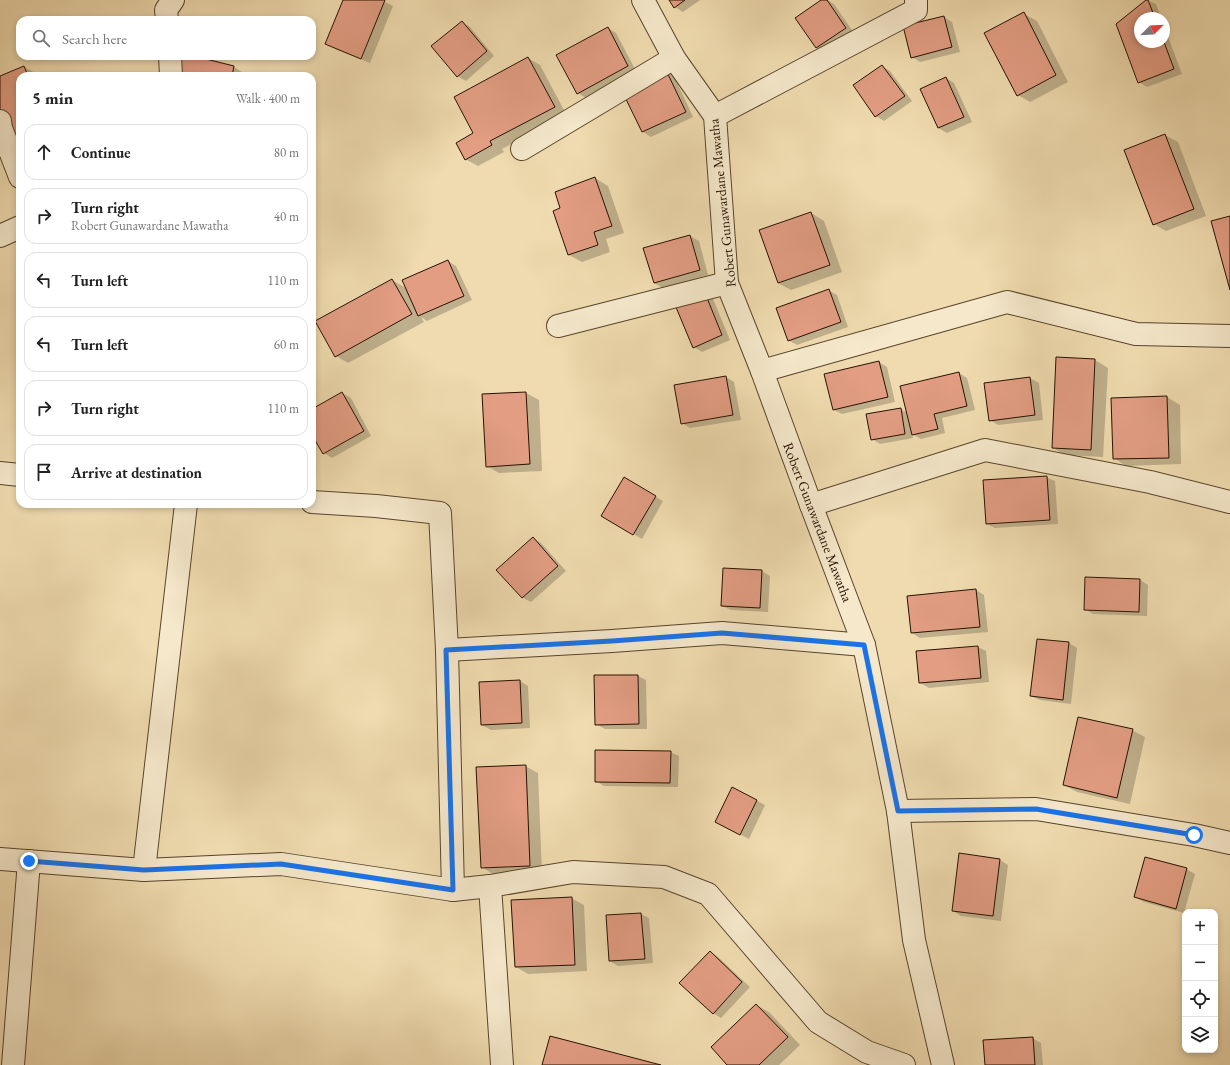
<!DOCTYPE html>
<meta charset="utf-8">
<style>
:root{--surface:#fff;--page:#f2f2f2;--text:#222;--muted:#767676;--line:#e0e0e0}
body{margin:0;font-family:"EB Garamond",serif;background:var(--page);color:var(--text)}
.controls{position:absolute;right:12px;bottom:12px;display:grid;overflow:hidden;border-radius:8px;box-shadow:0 2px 6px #0003}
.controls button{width:36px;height:36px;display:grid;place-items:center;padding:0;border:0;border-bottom:1px solid var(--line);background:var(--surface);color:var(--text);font:20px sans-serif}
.compass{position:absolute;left:1134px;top:12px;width:36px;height:36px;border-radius:50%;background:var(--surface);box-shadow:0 2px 6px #0003;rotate:66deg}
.stop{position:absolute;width:12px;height:12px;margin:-9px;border:3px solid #1a73e8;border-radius:50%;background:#fff}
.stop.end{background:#1a73e8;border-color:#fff;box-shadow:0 1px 4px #0008}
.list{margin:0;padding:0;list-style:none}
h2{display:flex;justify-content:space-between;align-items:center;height:52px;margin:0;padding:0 16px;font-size:17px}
h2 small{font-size:13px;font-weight:400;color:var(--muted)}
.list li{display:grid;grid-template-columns:26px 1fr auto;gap:12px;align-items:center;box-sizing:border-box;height:56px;margin:0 8px 8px;padding:0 8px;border:1px solid var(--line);border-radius:12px}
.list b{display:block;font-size:15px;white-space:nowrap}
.list p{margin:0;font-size:13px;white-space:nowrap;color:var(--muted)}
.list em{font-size:13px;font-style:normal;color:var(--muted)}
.icon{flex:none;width:22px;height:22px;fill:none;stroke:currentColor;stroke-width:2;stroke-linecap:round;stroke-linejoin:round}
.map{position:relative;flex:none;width:1230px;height:1065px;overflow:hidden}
.search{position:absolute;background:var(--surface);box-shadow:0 2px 6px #0003;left:16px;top:16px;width:300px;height:44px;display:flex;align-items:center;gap:10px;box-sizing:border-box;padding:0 14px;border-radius:12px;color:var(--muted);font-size:15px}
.panel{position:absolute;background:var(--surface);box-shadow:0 2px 6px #0003;left:16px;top:72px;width:300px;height:436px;border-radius:12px}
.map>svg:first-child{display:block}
.shadow{fill:#0003}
.building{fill:#e29d83;stroke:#271100}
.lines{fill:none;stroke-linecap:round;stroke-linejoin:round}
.minor-casing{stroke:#59442c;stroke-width:24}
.minor{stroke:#f5e8cb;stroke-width:22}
.route{stroke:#1a73e8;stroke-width:5}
.labels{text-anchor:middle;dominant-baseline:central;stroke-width:3;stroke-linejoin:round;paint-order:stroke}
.street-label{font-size:14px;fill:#271100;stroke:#f5e8cb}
</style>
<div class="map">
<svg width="1230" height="1065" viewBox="0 0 1230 1065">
<rect width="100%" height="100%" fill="#efdbaf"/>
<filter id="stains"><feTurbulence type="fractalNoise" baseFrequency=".005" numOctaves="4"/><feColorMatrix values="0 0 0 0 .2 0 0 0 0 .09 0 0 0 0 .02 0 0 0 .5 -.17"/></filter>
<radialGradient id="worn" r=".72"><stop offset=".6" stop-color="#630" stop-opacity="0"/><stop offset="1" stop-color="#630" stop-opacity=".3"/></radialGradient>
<!-- shadow -->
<g class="shadow">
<polygon points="344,0 381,0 393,6 370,63 335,49 327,44"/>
<polygon points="670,0 700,0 683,12 675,7"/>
<polygon points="823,0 827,0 834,4 854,33 825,52 817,48 797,18"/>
<polygon points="1147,0 1156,4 1161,18 1140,18 1140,42 1164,42 1164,26 1182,74 1147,87 1139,82 1118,24"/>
<polygon points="1024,14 1037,21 1068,82 1030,102 1018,95"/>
<polygon points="944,17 952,22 960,52 920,62 912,57"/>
<polygon points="462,22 470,27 494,56 466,81 457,76"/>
<polygon points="608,28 616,33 636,71 586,98 578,93"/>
<polygon points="190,56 234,67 242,72 241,76 173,76"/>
<polygon points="528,58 540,65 566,114 502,149 504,152 478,166 465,159 474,134"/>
<polygon points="882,66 890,71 912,101 884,121 876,116"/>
<polygon points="24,67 37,74 37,76 20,76 20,148 15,150 0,77"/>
<polygon points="665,69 673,74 693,117 651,137 643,132 622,89"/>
<polygon points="946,78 954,83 972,122 947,133 938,128"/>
<polygon points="1165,135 1178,142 1206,216 1166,231 1154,224"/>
<polygon points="595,178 608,186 624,233 606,239 610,252 582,262 569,255 562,208"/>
<polygon points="811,213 824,221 842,272 791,290 778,283"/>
<polygon points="690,236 699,241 708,275 663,288 654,283"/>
<polygon points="448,261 456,266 472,300 427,321 421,317 424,322 348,363 336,356 392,280 406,288"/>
<polygon points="828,290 837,295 848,327 797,345 788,340"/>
<polygon points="711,294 730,340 702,352 694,347 675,301"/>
<polygon points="1095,360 1108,368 1103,457 1065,455 1053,448"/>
<polygon points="879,362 887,367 895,402 842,414 834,410"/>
<polygon points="959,373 967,378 975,410 942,418 945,433 921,439 912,434 913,438 880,444 872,439 900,409 908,413"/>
<polygon points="726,377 734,382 741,420 690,428 682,423"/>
<polygon points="1030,378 1039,383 1043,420 998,425 990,420 985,384"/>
<polygon points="342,393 351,398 371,436 332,458 324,453 312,433 312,410"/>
<polygon points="526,393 539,400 542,471 499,473 487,466"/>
<polygon points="1167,397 1180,405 1181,464 1126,466 1114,458"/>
<polygon points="1046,477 1055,481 1058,524 995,528 987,524"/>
<polygon points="624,479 663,501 642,539 602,516"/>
<polygon points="533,538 541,543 566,571 531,602 523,598 498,570"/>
<polygon points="762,571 770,576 768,612 731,610 722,606"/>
<polygon points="1140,580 1148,585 1147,616 1093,614 1085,609"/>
<polygon points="976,590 984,595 988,632 920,638 912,633"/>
<polygon points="1069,643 1077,648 1071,704 1040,700 1031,696"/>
<polygon points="978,647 986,651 989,682 929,688 920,683"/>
<polygon points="638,676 646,680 647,729 605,729 596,724"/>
<polygon points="520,681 528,686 530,728 491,730 482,725"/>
<polygon points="1132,730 1145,737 1130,804 1077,792 1064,785"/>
<polygon points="670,752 679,756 678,787 604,786 596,781"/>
<polygon points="525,766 538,773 542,873 494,875 482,867"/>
<polygon points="733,788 765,805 749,839 716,822"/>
<polygon points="1000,860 1008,865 1001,921 961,916 953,911"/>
<polygon points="1186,869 1195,874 1184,913 1144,902 1135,897"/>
<polygon points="571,898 584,905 587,971 528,974 516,967"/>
<polygon points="641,914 649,918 653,963 618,966 610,961"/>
<polygon points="710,952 718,957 750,987 721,1018 713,1013"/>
<polygon points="756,1005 769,1012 800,1045 779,1065 729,1065"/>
<polygon points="1032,1038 1041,1043 1043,1065 986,1065"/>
</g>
<!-- building -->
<g class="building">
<polygon points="343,0 385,0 361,59 325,44"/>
<polygon points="669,0 685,0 674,8"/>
<polygon points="821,0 827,0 846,28 816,48 795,18"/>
<polygon points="1146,0 1148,0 1155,18 1140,18 1140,42 1164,42 1174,69 1138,83 1116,24"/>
<polygon points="1024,12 1056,75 1017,96 984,33"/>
<polygon points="944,16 952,47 911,58 903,26"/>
<polygon points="462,21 487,51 457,77 431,46"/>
<polygon points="608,27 628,66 577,94 556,55"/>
<polygon points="177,56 194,56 234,66 232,76 172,76"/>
<polygon points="528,57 555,107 490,141 492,145 465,160 456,143 473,133 454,97"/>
<polygon points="882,65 905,96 875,117 853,85"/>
<polygon points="24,66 28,76 20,76 20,136 2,143 0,138 0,76"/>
<polygon points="665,68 686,112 642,132 621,89"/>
<polygon points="946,77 964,117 938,128 920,89"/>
<polygon points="1165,134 1194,209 1153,225 1124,150"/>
<polygon points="595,177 612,226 594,232 598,245 568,255 553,211 560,208 555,192"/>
<polygon points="811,212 830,265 778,283 759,230"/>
<polygon points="1230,216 1230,290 1211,221"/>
<polygon points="690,235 700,270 654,283 643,248"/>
<polygon points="448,260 464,296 418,316 402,280"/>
<polygon points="392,279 412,314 335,357 315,321"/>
<polygon points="703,288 722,335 693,348 673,300"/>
<polygon points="829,289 841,322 788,341 776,308"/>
<polygon points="1056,357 1095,359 1091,450 1052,448"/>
<polygon points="879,361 888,397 833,410 824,374"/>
<polygon points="959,372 967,406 934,414 938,429 912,435 900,386"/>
<polygon points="726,376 733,415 681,424 674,385"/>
<polygon points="1030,377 1035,415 989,421 984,383"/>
<polygon points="342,392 364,431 323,454 312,435 312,409"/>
<polygon points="526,392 530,464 486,467 482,394"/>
<polygon points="1167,396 1169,458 1113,459 1111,398"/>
<polygon points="901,408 905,434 871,440 866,414"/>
<polygon points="1047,476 1050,520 986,524 983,480"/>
<polygon points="624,477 656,496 633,535 601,516"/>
<polygon points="533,537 558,566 522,598 496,570"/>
<polygon points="723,568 762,570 760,608 721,606"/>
<polygon points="1085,577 1140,579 1139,612 1084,610"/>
<polygon points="976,589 980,627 911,633 907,596"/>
<polygon points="1037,639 1069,642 1063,700 1030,696"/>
<polygon points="978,646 981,678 919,683 916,651"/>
<polygon points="594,675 638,675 639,724 595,725"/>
<polygon points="520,680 522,723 481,725 479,682"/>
<polygon points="1078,717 1133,729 1117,798 1063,785"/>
<polygon points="595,750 671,751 670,783 595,782"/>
<polygon points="526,765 530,866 481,868 476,767"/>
<polygon points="732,787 757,800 740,835 715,822"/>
<polygon points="959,853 1000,859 993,916 952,911"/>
<polygon points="1145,857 1187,868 1176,909 1134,897"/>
<polygon points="572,897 575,965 515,967 511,900"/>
<polygon points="641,913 645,959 609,961 606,915"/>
<polygon points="710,951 742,982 713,1014 679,983"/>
<polygon points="756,1004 788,1037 759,1065 727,1065 711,1047"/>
<polygon points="550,1036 661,1065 542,1065"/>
<polygon points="1033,1037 1035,1065 985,1065 983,1040"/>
</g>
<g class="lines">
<!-- minor casing -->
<g class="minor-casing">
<g id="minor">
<polyline points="643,0 674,58 715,116 727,283 762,371 811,505 864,645 898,811 914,940 943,1065"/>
<polyline points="167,20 166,10 173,0"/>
<polyline points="170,56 171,76"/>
<polyline points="715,116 916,10 916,0"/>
<polyline points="0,121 1,128 20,177"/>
<polyline points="522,149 674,58"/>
<polyline points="0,236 20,227"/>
<polyline points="558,326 727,283"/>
<polyline points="762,371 1007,302 1136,334 1230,336"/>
<polyline points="0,473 20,475"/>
<polyline points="312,502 376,506 440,513 447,650 453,890"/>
<polyline points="811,505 985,450 1150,482 1230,502"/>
<polyline points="447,650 612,641 722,633 864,645"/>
<polyline points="898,811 1036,809 1194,835 1230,843"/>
<polyline points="0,859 144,870 281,864 453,890 490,886 573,872 664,877 708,894 818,1022 867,1052 904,1065"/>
<polyline points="144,870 186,504"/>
<polyline points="490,886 502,1065"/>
<polyline points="13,1065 29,861"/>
</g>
</g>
<!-- minor -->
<use href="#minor" class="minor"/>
</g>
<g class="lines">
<!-- route -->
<polyline class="route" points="29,861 144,870 281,864 453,890 446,650 612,641 722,633 864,645 898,811 1036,809 1194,835"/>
</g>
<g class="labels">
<!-- street labels -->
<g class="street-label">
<text transform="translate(722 203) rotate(-96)">Robert Gunawardane Mawatha</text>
<text transform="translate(818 522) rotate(69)">Robert Gunawardane Mawatha</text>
</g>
</g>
<rect width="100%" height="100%" filter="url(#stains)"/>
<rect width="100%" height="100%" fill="url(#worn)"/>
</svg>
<div class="controls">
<button>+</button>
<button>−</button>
<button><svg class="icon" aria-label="locate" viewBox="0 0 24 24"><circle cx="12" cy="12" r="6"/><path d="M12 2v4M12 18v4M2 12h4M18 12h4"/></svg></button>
<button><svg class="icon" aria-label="layers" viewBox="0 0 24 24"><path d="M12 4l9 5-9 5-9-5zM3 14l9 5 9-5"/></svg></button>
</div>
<svg class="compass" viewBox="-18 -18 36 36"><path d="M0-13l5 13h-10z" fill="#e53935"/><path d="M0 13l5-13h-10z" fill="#767676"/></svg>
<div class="stop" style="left:1194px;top:835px"></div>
<div class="stop end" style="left:29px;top:861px"></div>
<div class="search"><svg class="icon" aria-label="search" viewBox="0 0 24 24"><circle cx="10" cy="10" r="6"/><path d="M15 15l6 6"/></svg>Search here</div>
<section class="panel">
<h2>5 min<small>Walk · 400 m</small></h2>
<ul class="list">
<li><svg class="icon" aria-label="ahead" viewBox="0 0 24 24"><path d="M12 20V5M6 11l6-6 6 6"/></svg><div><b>Continue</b></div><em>80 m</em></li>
<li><svg class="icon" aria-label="right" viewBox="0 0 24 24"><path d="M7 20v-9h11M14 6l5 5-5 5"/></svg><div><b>Turn right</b><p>Robert Gunawardane Mawatha</p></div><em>40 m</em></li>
<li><svg class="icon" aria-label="left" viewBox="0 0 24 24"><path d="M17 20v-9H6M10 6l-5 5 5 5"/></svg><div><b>Turn left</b></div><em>110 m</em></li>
<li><svg class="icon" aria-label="left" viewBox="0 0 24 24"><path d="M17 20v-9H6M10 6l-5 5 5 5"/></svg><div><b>Turn left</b></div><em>60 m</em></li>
<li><svg class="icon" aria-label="right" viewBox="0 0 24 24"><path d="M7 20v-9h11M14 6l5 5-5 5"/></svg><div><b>Turn right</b></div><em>110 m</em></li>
<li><svg class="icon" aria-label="arrive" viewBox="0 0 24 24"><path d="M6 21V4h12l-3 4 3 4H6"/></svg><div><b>Arrive at destination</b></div></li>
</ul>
</section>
</div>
